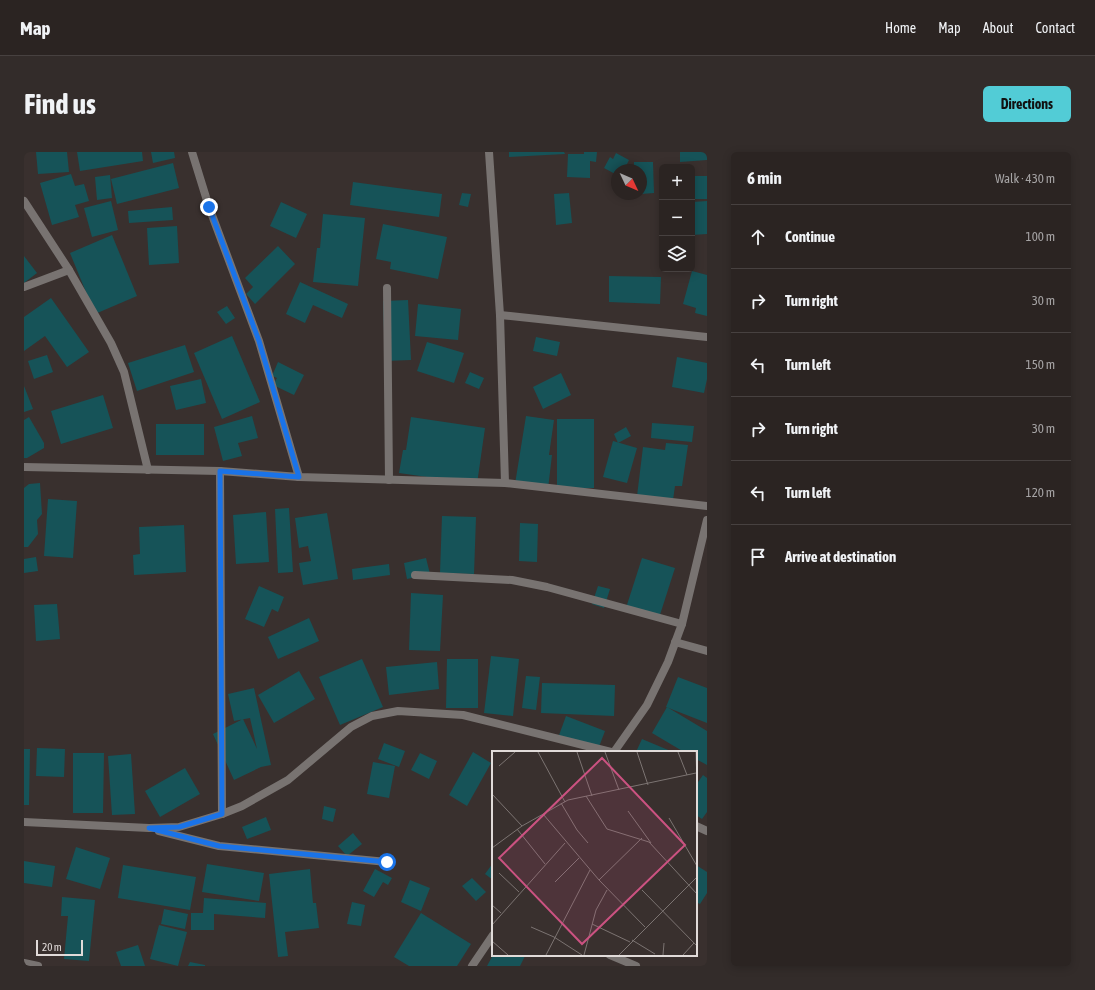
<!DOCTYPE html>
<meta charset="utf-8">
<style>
:root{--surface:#2b2422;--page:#332c2a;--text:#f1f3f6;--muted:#a6a4a5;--line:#474140;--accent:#52ccd6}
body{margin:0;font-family:"Asap Condensed",sans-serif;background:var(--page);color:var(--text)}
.controls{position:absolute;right:12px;top:12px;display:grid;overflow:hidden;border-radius:6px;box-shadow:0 2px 10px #0003}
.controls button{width:36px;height:36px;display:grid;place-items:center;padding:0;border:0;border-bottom:1px solid var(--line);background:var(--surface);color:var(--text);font:20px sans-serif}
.compass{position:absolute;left:587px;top:12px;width:36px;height:36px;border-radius:50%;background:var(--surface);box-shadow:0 2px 10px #0003;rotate:134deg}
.scale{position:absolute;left:12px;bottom:10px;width:47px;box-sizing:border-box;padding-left:4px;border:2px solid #e1dbd9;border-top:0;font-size:11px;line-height:14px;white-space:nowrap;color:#e1dbd9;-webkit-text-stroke:3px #39302e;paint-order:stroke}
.stop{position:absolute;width:12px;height:12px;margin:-9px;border:3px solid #1a73e8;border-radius:50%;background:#fff}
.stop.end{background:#1a73e8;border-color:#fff;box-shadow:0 1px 4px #0008}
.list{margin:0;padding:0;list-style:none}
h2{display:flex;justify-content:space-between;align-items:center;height:52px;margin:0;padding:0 16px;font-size:17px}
h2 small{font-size:13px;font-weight:400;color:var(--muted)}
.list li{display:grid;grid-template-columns:26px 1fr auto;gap:12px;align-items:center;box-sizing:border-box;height:64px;padding:0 16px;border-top:1px solid var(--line)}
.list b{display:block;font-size:15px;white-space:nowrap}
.list em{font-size:13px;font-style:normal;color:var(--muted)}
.icon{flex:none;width:22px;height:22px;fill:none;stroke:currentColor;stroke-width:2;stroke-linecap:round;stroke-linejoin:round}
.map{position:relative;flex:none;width:683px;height:814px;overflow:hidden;border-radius:6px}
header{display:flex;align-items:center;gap:24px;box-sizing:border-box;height:56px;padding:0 20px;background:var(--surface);border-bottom:1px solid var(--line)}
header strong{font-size:19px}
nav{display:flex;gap:22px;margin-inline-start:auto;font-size:14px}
.intro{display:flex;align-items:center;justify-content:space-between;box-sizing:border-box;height:96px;padding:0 24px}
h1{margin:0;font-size:28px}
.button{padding:10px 18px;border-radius:6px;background:var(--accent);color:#111;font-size:14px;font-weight:700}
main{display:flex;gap:24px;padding:0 24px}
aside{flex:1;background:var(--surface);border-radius:6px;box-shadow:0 2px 10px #0003}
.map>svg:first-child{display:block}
.building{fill:#165358}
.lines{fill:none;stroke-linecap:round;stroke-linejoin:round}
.street{stroke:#787371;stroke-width:8}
.route{stroke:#1a73e8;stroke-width:5}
.inset-road{fill:none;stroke:#7c7472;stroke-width:1}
.view{fill:#cb5281;fill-opacity:0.15;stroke:#cb5281;stroke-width:2}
.inset-edge{fill:none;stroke:#e1dbd9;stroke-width:2}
</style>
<header>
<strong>Map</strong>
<nav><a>Home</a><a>Map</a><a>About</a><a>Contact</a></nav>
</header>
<div class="intro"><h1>Find us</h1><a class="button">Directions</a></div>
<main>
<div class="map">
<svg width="683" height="814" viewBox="0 0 683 814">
<rect width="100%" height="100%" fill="#39302e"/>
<!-- building -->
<g class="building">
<polygon points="12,0 43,0 45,20 14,22"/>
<polygon points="53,0 118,0 119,9 56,19"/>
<polygon points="127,0 150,0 151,6 129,11"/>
<polygon points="485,0 540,0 541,2 485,5"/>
<polygon points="560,0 573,0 572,10 566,9 566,26 543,25 544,2 560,2"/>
<polygon points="656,0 683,0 683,8 656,10"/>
<polygon points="592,1 605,8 600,18 593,18 593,23 580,16 586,5 589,7"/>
<polygon points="610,10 629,10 630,41 617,42 617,18 610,18"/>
<polygon points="149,11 155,36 93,52 87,27"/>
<polygon points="47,22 51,34 60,32 65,49 51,53 55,65 28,73 16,31"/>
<polygon points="86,23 88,46 73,48 71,25"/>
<rect x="668" y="24" width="15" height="23"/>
<polygon points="329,30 418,42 415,65 326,53"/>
<polygon points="438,41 447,42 444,55 435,53"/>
<polygon points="545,41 548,71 532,73 530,42"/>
<polygon points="87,49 94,78 68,85 60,56"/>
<polygon points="683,49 683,82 668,83 668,50"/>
<polygon points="257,50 283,62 272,86 246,74"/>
<polygon points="148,55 149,68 105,71 104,59"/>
<polygon points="299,62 341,66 334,134 289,130 293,96 296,96"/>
<polygon points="359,72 423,85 414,127 366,117 367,110 352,107"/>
<polygon points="153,74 155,111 125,113 123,76"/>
<polygon points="88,83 113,144 71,162 46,101"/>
<polygon points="254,94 271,112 231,152 222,142 229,135 221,126"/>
<polygon points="0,104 13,121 0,131"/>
<polygon points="668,119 683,123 683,164 671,161 672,156 659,152"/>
<polygon points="585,124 637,125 636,152 585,150"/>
<polygon points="276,130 324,152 318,166 289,153 281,171 262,162"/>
<polygon points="27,146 65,200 43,215 21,184 0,199 0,165"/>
<polygon points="384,148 387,208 361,209 359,149"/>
<polygon points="394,152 437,157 434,188 391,184"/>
<polygon points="203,154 211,166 202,172 193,160"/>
<polygon points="208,184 236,250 198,267 170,201"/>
<polygon points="512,185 536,190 533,204 509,199"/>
<polygon points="403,190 440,201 430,231 393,219"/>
<polygon points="161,193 170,220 113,239 104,211"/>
<polygon points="23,203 29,220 10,227 4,209"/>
<polygon points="653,205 683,211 683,227 680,241 648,235"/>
<polygon points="254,210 280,223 270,243 249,233 253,226 248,224"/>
<polygon points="446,220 460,226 455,237 441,231"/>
<polygon points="537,221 547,243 519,257 509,235"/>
<polygon points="177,227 182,251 152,258 146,234"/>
<polygon points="0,234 9,257 0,260"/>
<polygon points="79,243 89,276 37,292 27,259"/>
<polygon points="228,264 234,286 214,291 218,304 199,309 190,275"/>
<polygon points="502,264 530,268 525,303 528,303 524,337 491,332"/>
<polygon points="5,265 20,291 20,296 3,306 0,306 0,268"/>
<polygon points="387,265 461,276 453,332 375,321 379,298 382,298"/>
<rect x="533" y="267" width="37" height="69"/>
<polygon points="628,271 670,274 668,290 627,286"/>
<rect x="132" y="272" width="48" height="31"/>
<polygon points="602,275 607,284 594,291 590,282"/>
<polygon points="589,289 613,296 603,331 579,325"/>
<polygon points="642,291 664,293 658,334 651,334 649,348 613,344 619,295 641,298"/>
<polygon points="16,331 18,362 13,368 14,382 4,395 0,395 0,336 5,332"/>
<polygon points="24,347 53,349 49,406 20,404"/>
<polygon points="265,356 269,420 254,421 251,357"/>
<polygon points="242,360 245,410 212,412 209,363"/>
<polygon points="303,361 314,427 279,433 275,411 287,409 284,394 275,396 271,366"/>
<polygon points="418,364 452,365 450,422 416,421"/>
<polygon points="496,371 514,372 513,410 495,409"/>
<polygon points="160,373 162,420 110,423 109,403 116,402 115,375"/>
<polygon points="12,405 14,419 0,421 0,407"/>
<polygon points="402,406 406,422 383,427 380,411"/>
<polygon points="618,406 651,416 634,469 601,459"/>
<polygon points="365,412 366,423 329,428 328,417"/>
<polygon points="235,434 260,445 254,460 248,457 240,475 221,467"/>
<polygon points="574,434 586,437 580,456 568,452"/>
<polygon points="387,441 419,443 416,499 385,498"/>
<polygon points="33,452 36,487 12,489 10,453"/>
<polygon points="285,466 295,489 254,507 244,485"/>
<polygon points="467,504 495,507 489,564 460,561"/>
<polygon points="338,507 359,555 316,573 295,525"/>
<polygon points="423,507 454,507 454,556 422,556"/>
<polygon points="413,510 415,537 365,543 362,515"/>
<polygon points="275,519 291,547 250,571 234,543"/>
<polygon points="502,524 516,525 512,558 498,556"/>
<polygon points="654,525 683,536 683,571 642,555"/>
<polygon points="518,531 591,533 590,564 517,561"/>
<polygon points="230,536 247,613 237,615 210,628 189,582 219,567 233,597 226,566 210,569 204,542"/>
<polygon points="643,555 683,579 683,613 672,607 672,600 660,600 628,581"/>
<polygon points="542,564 581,579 573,600 534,586"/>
<polygon points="618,587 649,600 612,600"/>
<polygon points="360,591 381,599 375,615 354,607"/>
<polygon points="13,596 41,597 40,625 12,624"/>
<polygon points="0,597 6,597 5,653 0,653"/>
<polygon points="449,600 467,611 443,654 425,643"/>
<polygon points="49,601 80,601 79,661 49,661"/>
<polygon points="396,601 413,609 405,627 387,618"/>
<polygon points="107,602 111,662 88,663 84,604"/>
<polygon points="349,610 371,614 365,646 343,642"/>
<polygon points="161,616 176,642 136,665 121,639"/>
<polygon points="679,623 683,626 683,660 678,667 672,663 672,633"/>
<polygon points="300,654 312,657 309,670 298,667"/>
<polygon points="242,665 247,678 223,687 218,675"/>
<polygon points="329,681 338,692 323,704 314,694"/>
<polygon points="52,695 86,706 76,737 42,727"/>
<polygon points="0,709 31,714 28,735 0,731"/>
<polygon points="469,711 469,728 461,722"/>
<polygon points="183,712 240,721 235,749 178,740"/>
<polygon points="99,713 172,725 166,758 94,746"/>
<polygon points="672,713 683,720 683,741 676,752 672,750"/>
<polygon points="286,717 289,751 292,751 295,776 261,780 264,804 254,805 245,722"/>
<polygon points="351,717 368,726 364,733 359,730 350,745 339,739"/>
<polygon points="448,726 462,740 452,749 438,734"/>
<polygon points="386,728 406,736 397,759 377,750"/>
<polygon points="38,745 71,748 65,809 40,807 44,764 37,764"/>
<polygon points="180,746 242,751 241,766 190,762 190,778 167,778 167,761 179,761"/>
<polygon points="328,750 341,753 337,774 323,772"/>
<polygon points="140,757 164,762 161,777 137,772"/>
<polygon points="397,761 447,792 433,814 385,814 370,805"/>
<polygon points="135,773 163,780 154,814 126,807"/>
<polygon points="114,793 121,814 97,814 92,800"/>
<polygon points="469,803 499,803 501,804 496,814 463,814"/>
<polygon points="166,810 181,813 181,814 164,814"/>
</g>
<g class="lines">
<!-- street -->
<g class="street">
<polyline points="168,0 185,55 235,189 275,325"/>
<polyline points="465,0 476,163 481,331"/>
<polyline points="0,49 45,118 87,191 100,220 124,318"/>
<polyline points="0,135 45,118"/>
<polyline points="363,136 365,328"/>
<polyline points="476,163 683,185"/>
<polyline points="0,315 196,319 275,325 481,331 683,354"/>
<polyline points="196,319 198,662"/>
<polyline points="391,423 488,428 523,435 658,472"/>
<polyline points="651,490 683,499"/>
<polyline points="590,600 623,553 644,510 658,472 683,368"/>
<polyline points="0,670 125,676 155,675 198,662 218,654 264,628 327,575 348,564 374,559 439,563 587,600"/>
<polyline points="672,674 683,679"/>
<polyline points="135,679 195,694 363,710"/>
<polyline points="586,803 612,814"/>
<polyline points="0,811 14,814"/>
<polyline points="448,814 469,783"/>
</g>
</g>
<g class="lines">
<!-- route -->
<polyline class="route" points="185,55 235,189 275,325 196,319 198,662 155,675 125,676 195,694 363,710"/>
</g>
<!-- overview -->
<g transform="translate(468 599)">
<rect width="205" height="205" fill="#39302e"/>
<path class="inset-road" d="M46,1L73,51M85,1L100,45M113,1L127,39M145,1L156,34M186,1L195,24M204,1L205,32M7,15L23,1M0,43L30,75M94,45L115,78L157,91L205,143M69,52L85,79L96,92M136,60L159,92M51,63L107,129L153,176M177,67L205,115M25,78L53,113M0,97L30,75L76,49L204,22M7,122L27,141M107,129L150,87M63,131L87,107M150,139L205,195M0,154L9,162M100,173L138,191M0,174L73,92M39,176L62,186L90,204M140,189L163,203M0,190L16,204M54,204L98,119M92,204L104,159L115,139M127,204L205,126M171,204L172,192M191,204L202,192"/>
<path class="view" d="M110,7L193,94L90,193L7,107Z"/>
<rect width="205" height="205" class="inset-edge"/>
</g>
</svg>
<div class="controls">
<button>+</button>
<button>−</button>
<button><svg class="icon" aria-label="layers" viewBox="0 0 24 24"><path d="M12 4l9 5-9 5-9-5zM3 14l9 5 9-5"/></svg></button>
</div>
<svg class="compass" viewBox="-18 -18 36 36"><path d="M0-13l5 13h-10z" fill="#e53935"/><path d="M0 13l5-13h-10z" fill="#a6a4a5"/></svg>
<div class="scale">20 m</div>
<div class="stop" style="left:363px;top:710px"></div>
<div class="stop end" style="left:185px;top:55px"></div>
</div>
<aside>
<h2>6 min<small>Walk · 430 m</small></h2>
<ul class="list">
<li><svg class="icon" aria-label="ahead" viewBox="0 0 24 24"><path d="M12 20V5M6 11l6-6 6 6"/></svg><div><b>Continue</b></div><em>100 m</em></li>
<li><svg class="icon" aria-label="right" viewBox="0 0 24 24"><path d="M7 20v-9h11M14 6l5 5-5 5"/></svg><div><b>Turn right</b></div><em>30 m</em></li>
<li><svg class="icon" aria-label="left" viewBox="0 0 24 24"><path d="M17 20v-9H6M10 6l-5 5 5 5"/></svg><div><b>Turn left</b></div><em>150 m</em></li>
<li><svg class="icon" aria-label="right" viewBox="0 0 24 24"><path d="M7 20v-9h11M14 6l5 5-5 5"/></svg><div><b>Turn right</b></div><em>30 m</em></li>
<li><svg class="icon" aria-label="left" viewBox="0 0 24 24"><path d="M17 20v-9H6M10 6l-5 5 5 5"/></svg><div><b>Turn left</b></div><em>120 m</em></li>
<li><svg class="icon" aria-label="arrive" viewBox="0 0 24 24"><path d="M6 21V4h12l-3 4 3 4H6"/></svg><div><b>Arrive at destination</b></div></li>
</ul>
</aside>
</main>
